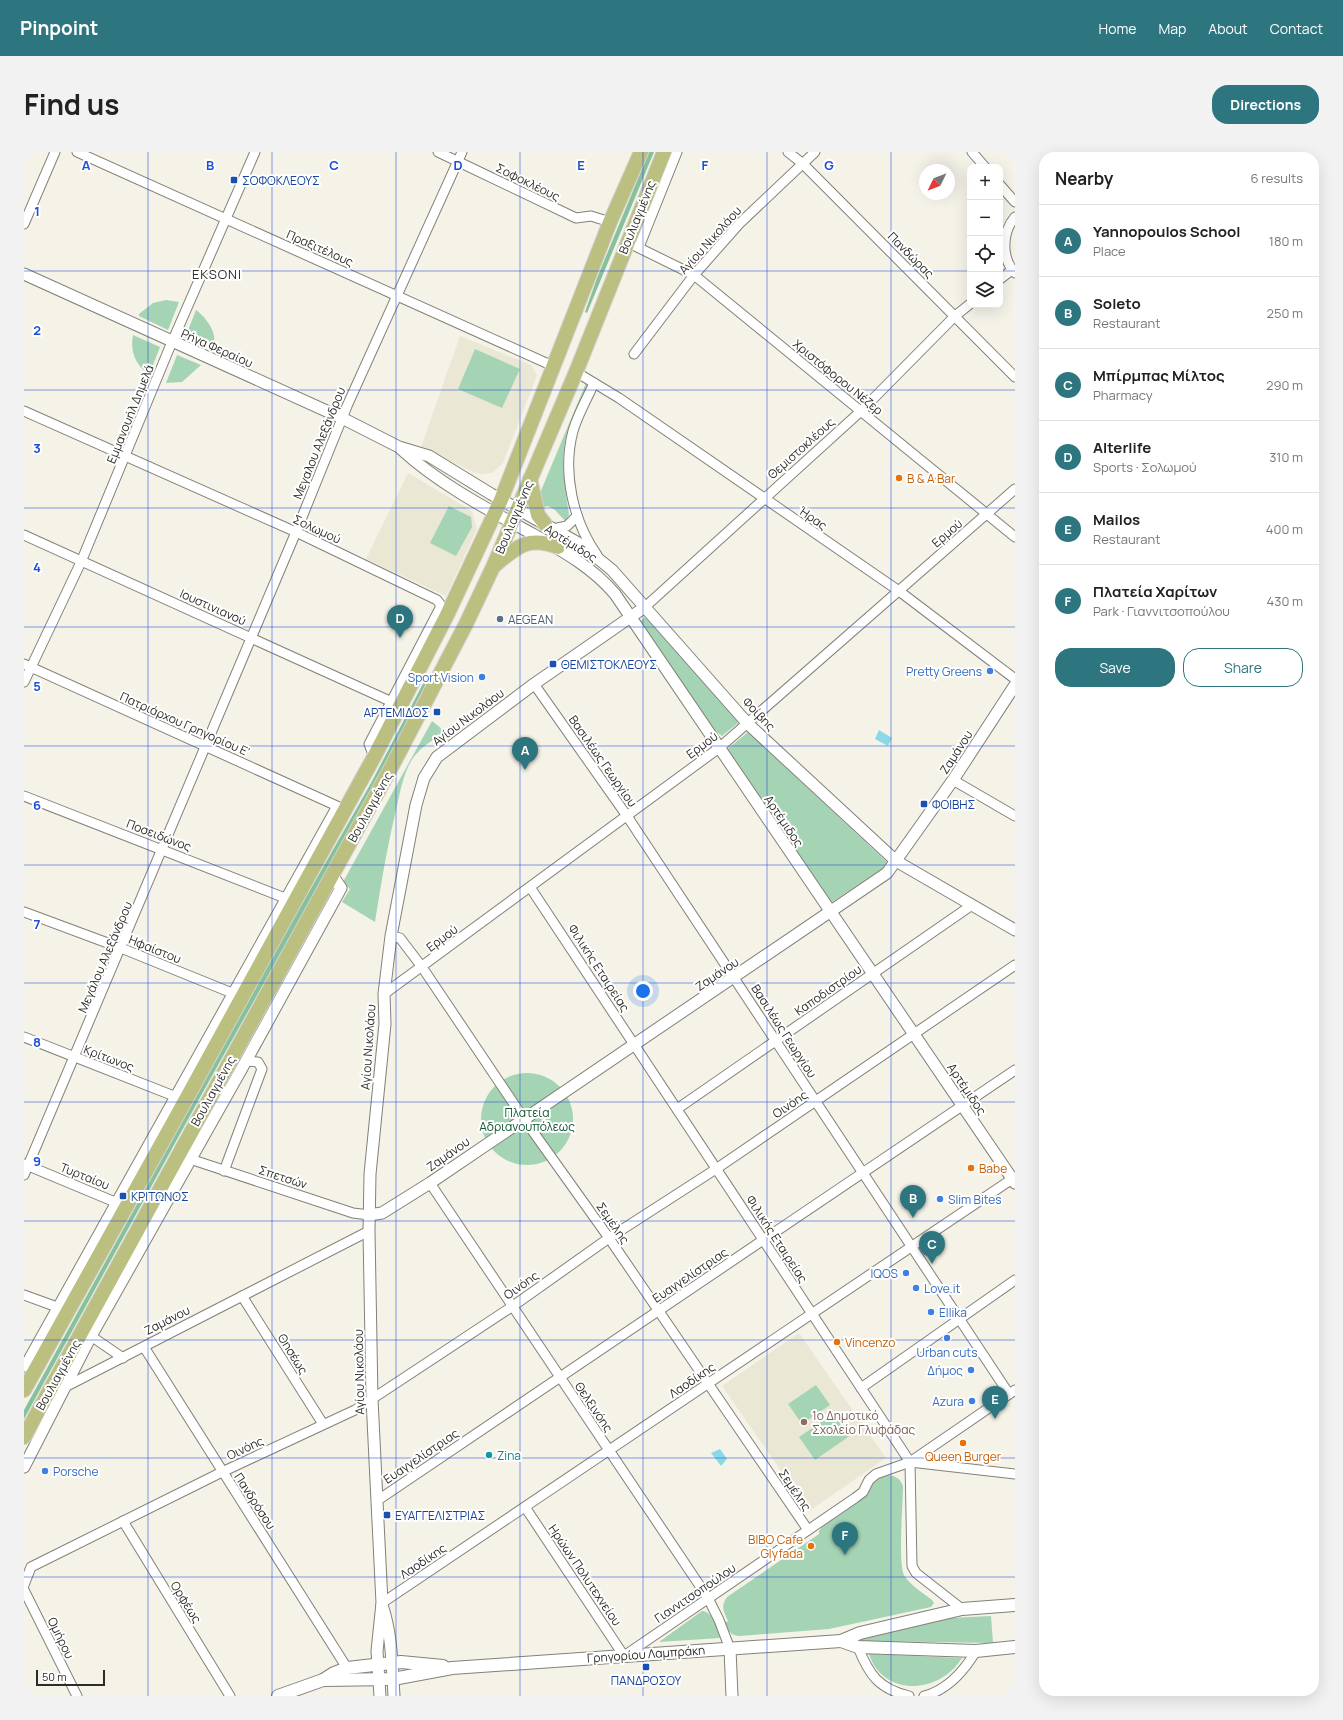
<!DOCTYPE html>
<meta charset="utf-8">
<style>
:root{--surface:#fff;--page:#f2f2f2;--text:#222;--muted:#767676;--line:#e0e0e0;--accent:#2d757f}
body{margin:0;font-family:Manrope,sans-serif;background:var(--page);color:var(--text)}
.controls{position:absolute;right:12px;top:12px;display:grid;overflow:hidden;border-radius:8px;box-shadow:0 4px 16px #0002}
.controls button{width:36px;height:36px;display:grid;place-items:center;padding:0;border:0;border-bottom:1px solid var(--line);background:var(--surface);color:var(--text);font:20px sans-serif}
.compass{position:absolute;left:895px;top:12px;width:36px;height:36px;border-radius:50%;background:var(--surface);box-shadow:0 4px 16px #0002;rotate:227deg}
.scale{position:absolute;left:12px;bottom:10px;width:69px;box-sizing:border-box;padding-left:4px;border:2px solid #2d2c28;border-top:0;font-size:11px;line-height:14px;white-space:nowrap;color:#2d2c28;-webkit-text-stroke:3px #fff;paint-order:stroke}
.you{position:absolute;left:619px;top:839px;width:14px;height:14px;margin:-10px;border:3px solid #fff;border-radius:50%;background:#1a73e8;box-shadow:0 0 0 6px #1a73e833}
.badge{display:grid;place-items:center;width:26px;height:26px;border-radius:50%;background:var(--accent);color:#fff;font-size:13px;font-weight:700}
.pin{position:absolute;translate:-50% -33px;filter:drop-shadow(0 1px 2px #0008)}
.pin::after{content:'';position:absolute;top:21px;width:14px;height:12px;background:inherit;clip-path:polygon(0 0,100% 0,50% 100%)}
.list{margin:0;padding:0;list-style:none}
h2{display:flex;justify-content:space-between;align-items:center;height:52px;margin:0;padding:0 16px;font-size:17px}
h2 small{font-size:13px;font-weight:400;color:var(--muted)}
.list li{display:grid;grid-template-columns:26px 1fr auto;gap:12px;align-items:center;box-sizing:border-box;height:72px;padding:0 16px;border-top:1px solid var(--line)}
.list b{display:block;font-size:15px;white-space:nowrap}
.list p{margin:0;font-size:13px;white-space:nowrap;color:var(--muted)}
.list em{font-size:13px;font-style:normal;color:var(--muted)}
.actions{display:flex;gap:8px;padding:12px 16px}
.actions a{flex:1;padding:9px 0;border:1px solid var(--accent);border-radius:16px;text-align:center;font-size:14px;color:var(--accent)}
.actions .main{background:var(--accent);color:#fff}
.icon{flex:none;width:22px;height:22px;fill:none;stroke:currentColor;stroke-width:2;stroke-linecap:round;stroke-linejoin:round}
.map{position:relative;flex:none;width:991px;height:1544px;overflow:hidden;border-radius:16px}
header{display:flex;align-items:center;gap:24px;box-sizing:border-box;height:56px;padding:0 20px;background:var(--accent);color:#fff}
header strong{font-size:19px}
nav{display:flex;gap:22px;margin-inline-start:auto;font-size:14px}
.intro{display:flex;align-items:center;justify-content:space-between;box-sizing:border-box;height:96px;padding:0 24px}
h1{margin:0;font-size:28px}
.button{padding:10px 18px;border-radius:16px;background:var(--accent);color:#fff;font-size:14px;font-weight:700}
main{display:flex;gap:24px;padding:0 24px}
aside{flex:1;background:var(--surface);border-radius:16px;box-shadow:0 4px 16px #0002}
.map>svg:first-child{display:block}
.built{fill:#ebe7d5}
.green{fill:#a5d4b5}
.forest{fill:#86c19c}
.water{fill:#89dae6}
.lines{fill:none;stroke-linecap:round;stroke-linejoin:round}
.minor-casing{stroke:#838178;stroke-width:11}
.tertiary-casing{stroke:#838178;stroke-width:13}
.secondary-casing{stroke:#838178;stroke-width:14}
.primary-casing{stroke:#d1d1d0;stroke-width:16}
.minor{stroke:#fff;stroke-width:9}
.tertiary{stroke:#fff;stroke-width:11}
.secondary{stroke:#fff;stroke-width:12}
.primary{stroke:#bbbf80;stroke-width:14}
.grid{fill:none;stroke:#1d4ed8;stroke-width:1;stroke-opacity:0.55}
.transit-dot{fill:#1a4fb4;stroke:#fff;stroke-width:1.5}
.food-dot{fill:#e8710a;stroke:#fff;stroke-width:1.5}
.service-dot{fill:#5c6f8a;stroke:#fff;stroke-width:1.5}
.shop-dot{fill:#3f7fe0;stroke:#fff;stroke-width:1.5}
.education-dot{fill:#8d6e63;stroke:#fff;stroke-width:1.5}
.culture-dot{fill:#0f9aa8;stroke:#fff;stroke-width:1.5}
.labels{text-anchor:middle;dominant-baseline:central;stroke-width:4;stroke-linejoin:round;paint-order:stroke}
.transit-label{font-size:12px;fill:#164399;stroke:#fff;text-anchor:start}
.street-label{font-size:12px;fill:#2d2c28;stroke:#fff}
.food-label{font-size:12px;fill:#c56008;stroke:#fff;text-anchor:start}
.service-label{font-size:12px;fill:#4e5e75;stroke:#fff;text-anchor:start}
.shop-label{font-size:12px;fill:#366cbe;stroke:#fff;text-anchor:end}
.park-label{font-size:12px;fill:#105633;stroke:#fff}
.education-label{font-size:12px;fill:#785e54;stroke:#fff;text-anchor:start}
.culture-label{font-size:12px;fill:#0d838f;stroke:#fff;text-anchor:start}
.neighbourhood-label{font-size:13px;letter-spacing:1px;fill:#2d2c28;stroke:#fff}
.grid-label{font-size:13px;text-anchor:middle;font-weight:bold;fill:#1d4ed8;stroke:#fff;stroke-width:4;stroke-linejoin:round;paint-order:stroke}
</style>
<header>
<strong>Pinpoint</strong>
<nav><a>Home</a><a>Map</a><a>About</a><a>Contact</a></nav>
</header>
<div class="intro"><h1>Find us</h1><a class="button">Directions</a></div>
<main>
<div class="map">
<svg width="991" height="1544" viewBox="0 0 991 1544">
<rect width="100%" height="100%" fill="#f5f2e8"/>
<!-- built -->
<g class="built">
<polygon points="436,184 507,213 513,223 479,311 468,321 457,322 447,319 397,295"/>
<polygon points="384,321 448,359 453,377 422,444 342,407"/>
<polygon points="775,1181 862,1306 785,1359 698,1234"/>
</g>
<!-- green -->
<g class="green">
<polygon points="142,148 155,150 144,178 115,164 115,162 129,151"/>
<path d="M172,158C182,165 197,185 187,196L161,186Z"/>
<path d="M109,183L136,195L125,223C111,212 106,200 109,183Z"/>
<polygon points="451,197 496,217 478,256 434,237"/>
<polygon points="153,203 177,213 158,230 142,231"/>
<path d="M562,231L564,232C560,246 549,262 544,277C535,305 541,334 545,363L542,370L531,358L524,354L519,355L516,341Z"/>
<polygon points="425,354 447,365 448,375 432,404 406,391"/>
<polygon points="621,465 713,567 714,571 698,584 690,578 617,469"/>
<path d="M408,569L423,581C410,586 398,594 389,606C379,621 376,641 372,658C363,695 357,733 351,770L318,750L326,737L319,730Z"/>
<polygon points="724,580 865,712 805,752 701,599"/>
<circle cx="503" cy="967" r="46"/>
<polygon points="792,1233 806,1253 778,1272 764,1252"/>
<polygon points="811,1261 827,1283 791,1308 775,1285"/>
<path d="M861,1323C869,1323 876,1325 879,1334C879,1350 874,1411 880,1423C886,1433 899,1441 908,1448L910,1451L907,1455L805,1477L716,1484C707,1484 704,1479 701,1471L704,1469C700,1460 696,1455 703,1445L795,1382V1379L798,1375C810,1366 831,1354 841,1342C849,1333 848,1329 861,1323Z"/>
<path d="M678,1459C690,1460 693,1477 696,1486L635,1490Z"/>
<polygon points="967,1464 969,1491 837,1489 836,1487 926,1466"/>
<path d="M845,1502L938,1506C914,1544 858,1544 845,1502Z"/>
</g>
<!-- forest -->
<g class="forest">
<polygon points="625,0 630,0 563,161 561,160 573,126"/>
<polygon points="403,524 405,525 369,600 179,940 0,1267 0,1258 269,768 347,631"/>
</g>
<!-- water -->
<g class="water">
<polygon points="855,578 868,586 864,594 851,587"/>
<polygon points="696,1297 703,1307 697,1314 687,1301"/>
</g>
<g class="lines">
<!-- minor casing -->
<g class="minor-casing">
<g id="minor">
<polyline points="53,0 529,214"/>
<polyline points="414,0 552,66 567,64 586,70"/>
<polyline points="764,0 779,12 991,225"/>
<polyline points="948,0 961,15"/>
<polyline points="976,33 991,50"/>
<path d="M991,65C978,80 977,106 991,121"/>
<polyline points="0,72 31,0"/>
<polyline points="603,90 670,123 991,385"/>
<polyline points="615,95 653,0"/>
<polyline points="976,127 988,118"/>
<polyline points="610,202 670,123 715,72 791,0"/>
<polyline points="552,220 595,246 875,439 991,527"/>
<path d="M570,231C563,247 554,262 549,279C538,320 549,369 573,403"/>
<polyline points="0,259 272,380 413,448 416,452 416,456 345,592 350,605"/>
<polyline points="529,377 543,374 553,364"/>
<polyline points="0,383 368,550"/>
<polyline points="621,455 837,259 931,164 946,152"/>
<polyline points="0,512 313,654 0,1215"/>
<polyline points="0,530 57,410 145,197 231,0"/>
<polyline points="510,532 603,664 985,1242"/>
<polyline points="929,628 991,664"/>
<polyline points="0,644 261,746"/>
<polyline points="506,735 886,1310 888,1414 892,1421 938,1457"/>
<polyline points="0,760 97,796 208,841"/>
<polyline points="367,784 376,786 398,815 500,967 585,1086 784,1378"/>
<polyline points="360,842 695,596 991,337"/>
<polyline points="0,885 155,946"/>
<polyline points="653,957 948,753"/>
<polyline points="166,1007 329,1061 345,1063"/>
<polyline points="0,1012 91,1050"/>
<polyline points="200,1019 238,917 234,910 222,909"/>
<polyline points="0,1023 272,380 323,254 438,0"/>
<polyline points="406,1031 684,1446 695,1468 706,1497"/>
<polyline points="0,1143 33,1155"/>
<polyline points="218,1144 299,1272"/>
<polyline points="67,1184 99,1206"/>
<polyline points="120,1195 323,1516"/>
<polyline points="39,1236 345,1079"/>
<polyline points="837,1236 991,1128"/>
<polyline points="886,1310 991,1322"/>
<polyline points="354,1348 991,918"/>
<polyline points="501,1355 600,1504 831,1346 839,1340 845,1328 852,1322 886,1310 991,1238"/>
<polyline points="99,1369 206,1544"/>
<polyline points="0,1433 7,1415 198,1320 331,1258 348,1247 489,1154 585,1086 692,1017 991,813"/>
<polyline points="0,1438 53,1544"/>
<polyline points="358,1451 991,1025"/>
<path d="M834,1495C845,1523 855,1537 885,1544"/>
<path d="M900,1544C924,1538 940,1519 952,1499"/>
</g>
</g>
<!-- tertiary casing -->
<g class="tertiary-casing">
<g id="tertiary">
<polyline points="0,122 318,266 375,295 405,304 467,342 556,392 588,418 724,572 872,709 991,778"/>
<path d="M377,297C414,331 461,356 505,380C537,398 567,414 591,442L991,1031"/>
<polyline points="345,1063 358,1061 406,1031 863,721 929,628 991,533"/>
<polyline points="0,1315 67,1184 222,909 317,736 308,723"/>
<path d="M358,1453C368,1482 368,1513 370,1544"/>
<polyline points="706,1497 708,1544"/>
<polyline points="356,1544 353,1499 358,1451 348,1247 345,1079 346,1022 361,872 360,842 367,784 392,653 400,626 413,605 510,532 621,455"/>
</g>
</g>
<!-- secondary casing -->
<g class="secondary-casing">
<g id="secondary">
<polyline points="817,1489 834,1495 952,1499 991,1495"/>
<polyline points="299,1528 369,1527 428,1516 817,1489 836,1481 938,1457 991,1453"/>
<polyline points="254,1544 299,1528 310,1521 323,1516 377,1510 419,1514"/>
</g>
</g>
<!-- primary casing -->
<g class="primary-casing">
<g id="primary">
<polyline points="506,327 514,363 521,372"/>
<path d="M471,413C494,394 504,384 534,395"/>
<polyline points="0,1238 150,969 350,605 423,463 477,348 586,70 617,0"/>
<polyline points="0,1285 368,614 442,472 469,415 552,220 640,0"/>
</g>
</g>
<!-- minor -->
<use href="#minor" class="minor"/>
<!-- tertiary -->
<use href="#tertiary" class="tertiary"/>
<!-- secondary -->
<use href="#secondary" class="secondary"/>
<!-- primary -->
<use href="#primary" class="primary"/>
</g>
<!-- grid -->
<path class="grid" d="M124,0V1544M248,0V1544M372,0V1544M496,0V1544M619,0V1544M743,0V1544M867,0V1544M0,119H946M976,119H991M0,238H991M0,356H991M0,475H991M0,594H991M0,713H991M0,831H991M0,950H991M0,1069H991M0,1188H991M0,1306H991M0,1425H991"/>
<!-- markers -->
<g class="transit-dot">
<rect x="206" y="24" width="8" height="8" rx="2"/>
<rect x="525" y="508" width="8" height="8" rx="2"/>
<rect x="409" y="556" width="8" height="8" rx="2"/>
<rect x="896" y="648" width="8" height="8" rx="2"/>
<rect x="95" y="1040" width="8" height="8" rx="2"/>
<rect x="359" y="1359" width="8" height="8" rx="2"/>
<rect x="618" y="1511" width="8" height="8" rx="2"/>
</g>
<g class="food-dot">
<circle cx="875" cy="326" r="4"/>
<circle cx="947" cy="1016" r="4"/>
<circle cx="813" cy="1190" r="4"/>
<circle cx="939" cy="1291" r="4"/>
<circle cx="787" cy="1394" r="4"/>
</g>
<circle class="service-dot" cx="476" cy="467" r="4"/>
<g class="shop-dot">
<circle cx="966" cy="519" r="4"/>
<circle cx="458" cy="525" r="4"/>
<circle cx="916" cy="1047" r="4"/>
<circle cx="882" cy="1121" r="4"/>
<circle cx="892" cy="1136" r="4"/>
<circle cx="907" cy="1160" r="4"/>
<circle cx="923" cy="1186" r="4"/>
<circle cx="947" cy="1218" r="4"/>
<circle cx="948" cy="1249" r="4"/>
<circle cx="21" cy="1319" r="4"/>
</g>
<circle class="education-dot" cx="780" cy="1270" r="4"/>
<circle class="culture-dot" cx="465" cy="1303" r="4"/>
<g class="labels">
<!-- transit labels -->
<g class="transit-label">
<text x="218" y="28">ΣΟΦΟΚΛΕΟΥΣ</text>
<text x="537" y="512">ΘΕΜΙΣΤΟΚΛΕΟΥΣ</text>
<text x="405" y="560" text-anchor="end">ΑΡΤΕΜΙΔΟΣ</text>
<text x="908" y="652">ΦΟΙΒΗΣ</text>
<text x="107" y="1044">ΚΡΙΤΩΝΟΣ</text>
<text x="371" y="1363">ΕΥΑΓΓΕΛΙΣΤΡΙΑΣ</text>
<text x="622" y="1528" text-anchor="middle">ΠΑΝΔΡΟΣΟΥ</text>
</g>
<!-- street labels -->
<g class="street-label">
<text transform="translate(504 30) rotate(26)">Σοφοκλέους</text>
<text transform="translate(613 65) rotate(-68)">Βουλιαγμένης</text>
<text transform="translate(686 88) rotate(-48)">Αγίου Νικολάου</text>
<text transform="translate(296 96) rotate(24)">Πραξιτέλους</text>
<text transform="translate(887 103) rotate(45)">Πανδώρας</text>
<text transform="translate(193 196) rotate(24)">Ρήγα Φεραίου</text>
<text transform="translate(814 225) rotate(39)">Χριστόφορου Νέζερ</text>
<text transform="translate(106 262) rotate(-68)">Εμμανουήλ Δημελά</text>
<text transform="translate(295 291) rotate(-68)">Μεγαλου Αλεξάνδρου</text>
<text transform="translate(777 296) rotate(-42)">Θεμιστοκλέους</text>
<text transform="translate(490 365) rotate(-67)">Βουλιαγμένης</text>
<text transform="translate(789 366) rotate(35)">Ήρας</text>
<text transform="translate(293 377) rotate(25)">Σολωμού</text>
<text transform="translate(923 381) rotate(-41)">Ερμού</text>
<text transform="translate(547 391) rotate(32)">Αρτέμιδος</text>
<text transform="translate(189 455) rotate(24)">Ιουστινιανού</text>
<text transform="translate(735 562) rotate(46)">Φοίβης</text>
<text transform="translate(444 565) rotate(-37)">Αγίου Νικολάου</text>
<text transform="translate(161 572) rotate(24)">Πατριάρχου Γρηγορίου E'</text>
<text transform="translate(678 593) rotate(-37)">Ερμού</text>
<text transform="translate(932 600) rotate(-57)">Ζαμάνου</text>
<text transform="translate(579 609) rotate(55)">Βασιλέως Γεωργίου</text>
<text transform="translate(346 655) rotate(-61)">Βουλιαγμένης</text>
<text transform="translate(760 669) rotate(56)">Αρτέμιδος</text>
<text transform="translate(135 683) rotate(21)">Ποσειδώνος</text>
<text transform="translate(418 786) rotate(-37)">Ερμού</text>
<text transform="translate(131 797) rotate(22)">Ηφαίστου</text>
<text transform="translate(81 805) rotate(-67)">Μεγάλου Αλεξάνδρου</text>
<text transform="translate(575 816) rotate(57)">Φιλικής Εταιρείας</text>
<text transform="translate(693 822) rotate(-34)">Ζαμάνου</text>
<text transform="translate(804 838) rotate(-35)">Καποδιστρίου</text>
<text transform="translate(760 879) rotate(57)">Βασιλέως Γεωργίου</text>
<text transform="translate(344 895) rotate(-86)">Αγίου Νικολάου</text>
<text transform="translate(85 906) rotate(21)">Κρίτωνος</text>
<text transform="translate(943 937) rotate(56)">Αρτέμιδος</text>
<text transform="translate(189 939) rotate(-61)">Βουλιαγμένης</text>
<text transform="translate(766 952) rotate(-34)">Οινόης</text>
<text transform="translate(424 1002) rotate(-35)">Ζαμάνου</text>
<text transform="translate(61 1024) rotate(22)">Τυρταίου</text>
<text transform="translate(259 1025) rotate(18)">Σπετσών</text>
<text transform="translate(589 1071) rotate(55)">Σεμέλης</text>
<text transform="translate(753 1087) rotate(57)">Φιλικής Εταιρείας</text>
<text transform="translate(666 1123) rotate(-34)">Ευαγγελίστριας</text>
<text transform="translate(497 1133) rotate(-35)">Οινόης</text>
<text transform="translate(143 1168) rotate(-27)">Ζαμάνου</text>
<text transform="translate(269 1202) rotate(58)">Θησέως</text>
<text transform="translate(335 1220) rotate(-91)">Αγίου Νικολάου</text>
<text transform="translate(34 1223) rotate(-61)">Βουλιαγμένης</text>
<text transform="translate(668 1228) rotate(-34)">Λαοδίκης</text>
<text transform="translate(570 1255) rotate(56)">Θελξινόης</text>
<text transform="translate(221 1296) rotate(-25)">Οινόης</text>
<text transform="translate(397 1304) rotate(-34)">Ευαγγελίστριας</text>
<text transform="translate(771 1338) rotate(56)">Σεμέλης</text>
<text transform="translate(231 1349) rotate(57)">Πανδρόσου</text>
<text transform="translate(399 1409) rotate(-34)">Λαοδίκης</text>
<text transform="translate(561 1423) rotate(56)">Ηρώων Πολυτεχνείου</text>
<text transform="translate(671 1441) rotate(-34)">Γιαννιτσοπούλου</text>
<text transform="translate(162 1450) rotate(58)">Ορφέως</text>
<text transform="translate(37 1486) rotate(64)">Ομήρου</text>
<text transform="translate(622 1502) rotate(-4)">Γρηγορίου Λαμπράκη</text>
</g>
<!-- food labels -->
<g class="food-label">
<text x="883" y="326">B &amp; A Bar</text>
<text x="955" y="1016">Babe</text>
<text x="821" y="1190">Vincenzo</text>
<text x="939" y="1304" text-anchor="middle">Queen Burger</text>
<text x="779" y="1387" text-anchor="end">BIBO Cafe<tspan x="779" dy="14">Glyfada</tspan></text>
</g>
<!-- service labels -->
<g class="service-label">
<text x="484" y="467">AEGEAN</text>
</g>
<!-- shop labels -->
<g class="shop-label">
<text x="958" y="519">Pretty Greens</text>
<text x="450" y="525">Sport Vision</text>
<text x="924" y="1047" text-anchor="start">Slim Bites</text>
<text x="874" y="1121">IQOS</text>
<text x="900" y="1136" text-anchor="start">Love.it</text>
<text x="915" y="1160" text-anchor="start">Ellika</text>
<text x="923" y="1200" text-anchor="middle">Urban cuts</text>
<text x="939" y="1218">Δήμος</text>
<text x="940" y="1249">Azura</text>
<text x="29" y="1319" text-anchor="start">Porsche</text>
</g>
<!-- park labels -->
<g class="park-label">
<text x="503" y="960">Πλατεία<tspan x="503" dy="14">Αδριανουπόλεως</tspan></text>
</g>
<!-- education labels -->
<g class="education-label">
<text x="788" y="1263">1ο Δημοτικό<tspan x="788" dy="14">Σχολείο Γλυφάδας</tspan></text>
</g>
<!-- culture labels -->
<g class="culture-label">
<text x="473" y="1303">Zina</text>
</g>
<!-- neighbourhood labels -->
<g class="neighbourhood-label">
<text x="193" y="122">EKSONI</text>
</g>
</g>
<g class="grid-label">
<text x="62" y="18">A</text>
<text x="186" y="18">B</text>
<text x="310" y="18">C</text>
<text x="434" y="18">D</text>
<text x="557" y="18">E</text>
<text x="681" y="18">F</text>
<text x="805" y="18">G</text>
<text x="13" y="64">1</text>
<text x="13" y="183">2</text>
<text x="13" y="301">3</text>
<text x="13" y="420">4</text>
<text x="13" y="539">5</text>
<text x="13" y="658">6</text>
<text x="13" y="777">7</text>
<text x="13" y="895">8</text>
<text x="13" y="1014">9</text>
</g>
</svg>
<div class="controls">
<button>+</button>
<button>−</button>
<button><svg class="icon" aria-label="locate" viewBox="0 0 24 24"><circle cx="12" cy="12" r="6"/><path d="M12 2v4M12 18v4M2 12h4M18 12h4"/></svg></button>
<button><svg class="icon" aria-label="layers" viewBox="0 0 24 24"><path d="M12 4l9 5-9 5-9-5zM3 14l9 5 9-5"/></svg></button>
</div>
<svg class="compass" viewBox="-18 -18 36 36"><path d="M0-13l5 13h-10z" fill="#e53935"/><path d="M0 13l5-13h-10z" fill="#767676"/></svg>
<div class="scale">50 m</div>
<div class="you"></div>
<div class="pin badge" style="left:501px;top:618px">A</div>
<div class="pin badge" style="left:889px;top:1066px">B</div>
<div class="pin badge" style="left:908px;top:1112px">C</div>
<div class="pin badge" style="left:376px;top:486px">D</div>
<div class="pin badge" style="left:971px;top:1267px">E</div>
<div class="pin badge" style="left:821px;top:1403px">F</div>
</div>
<aside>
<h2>Nearby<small>6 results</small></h2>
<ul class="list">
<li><span class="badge">A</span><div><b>Yannopoulos School</b><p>Place</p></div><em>180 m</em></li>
<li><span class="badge">B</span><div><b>Soleto</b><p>Restaurant</p></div><em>250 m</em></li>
<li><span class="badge">C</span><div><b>Μπίρμπας Μίλτος</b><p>Pharmacy</p></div><em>290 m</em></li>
<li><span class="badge">D</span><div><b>Alterlife</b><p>Sports · Σολωμού</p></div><em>310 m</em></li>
<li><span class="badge">E</span><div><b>Mailos</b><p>Restaurant</p></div><em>400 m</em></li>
<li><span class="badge">F</span><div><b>Πλατεία Χαρίτων</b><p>Park · Γιαννιτσοπούλου</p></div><em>430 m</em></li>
</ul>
<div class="actions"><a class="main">Save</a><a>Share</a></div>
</aside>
</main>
